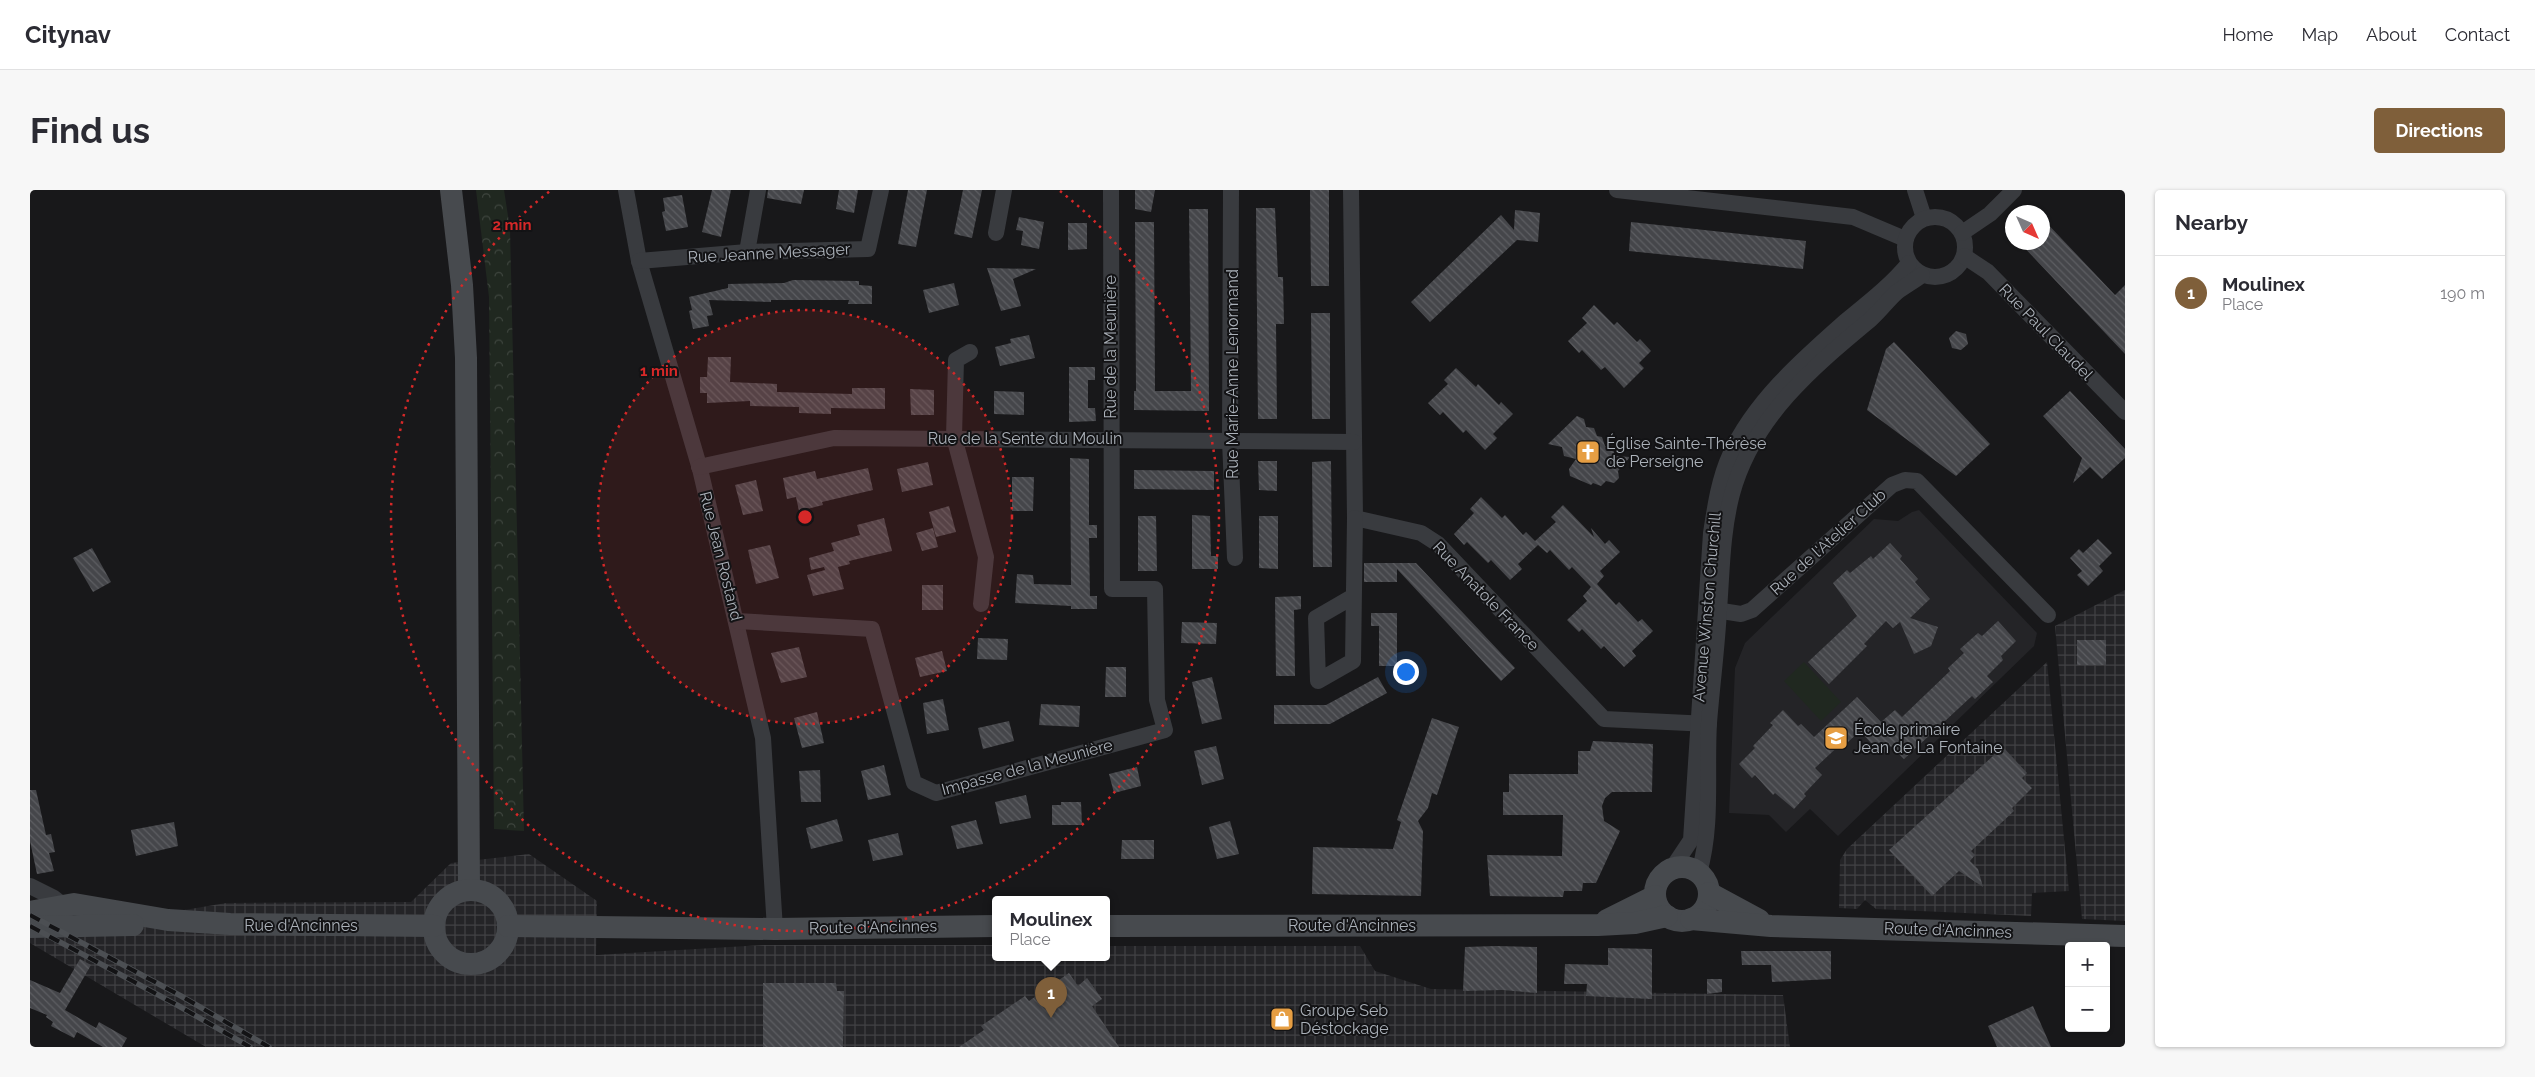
<!DOCTYPE html>
<meta charset="utf-8">
<style>
:root{--surface:#fff;--page:#f7f7f7;--text:#2b2b33;--muted:#7c7c81;--line:#e1e1e2;--accent:#7f5f3a}
body{margin:0;font-family:Raleway,sans-serif;background:var(--page);color:var(--text)}
.controls{position:absolute;right:15px;bottom:15px;display:grid;overflow:hidden;border-radius:5px;box-shadow:0 1px 4px #0004}
.controls button{width:45px;height:45px;display:grid;place-items:center;padding:0;border:0;border-bottom:1px solid var(--line);background:var(--surface);color:var(--text);font:25px sans-serif}
.compass{position:absolute;left:1975px;top:15px;width:45px;height:45px;border-radius:50%;background:var(--surface);box-shadow:0 1px 4px #0004;rotate:135deg}
.you{position:absolute;left:1375px;top:481px;width:18px;height:18px;margin:-12px;border:4px solid #fff;border-radius:50%;background:#1a73e8;box-shadow:0 0 0 8px #1a73e833}
.badge{display:grid;place-items:center;width:32px;height:32px;border-radius:50%;background:var(--accent);color:#fff;font-size:16px;font-weight:700}
.pin{position:absolute;translate:-50% -41px;filter:drop-shadow(0 1px 2px #0008)}
.pin::after{content:'';position:absolute;top:26px;width:18px;height:15px;background:inherit;clip-path:polygon(0 0,100% 0,50% 100%)}
.popup{position:absolute;left:962px;top:706px;width:118px;height:65px;box-sizing:border-box;display:grid;place-content:center;border-radius:5px;background:var(--surface);filter:drop-shadow(0 1px 4px #0005);font-size:16px;white-space:nowrap;color:var(--muted)}
.popup b{font-size:19px;color:var(--text)}
.popup::after{content:'';position:absolute;left:50%;top:100%;margin-left:-10px;border:10px solid transparent;border-top-color:var(--surface)}
.list{margin:0;padding:0;list-style:none}
h2{display:flex;justify-content:space-between;align-items:center;height:65px;margin:0;padding:0 20px;font-size:21px}
h2 small{font-size:16px;font-weight:400;color:var(--muted)}
.list li{display:grid;grid-template-columns:32px 1fr auto;gap:15px;align-items:center;box-sizing:border-box;height:75px;padding:0 20px;border-top:1px solid var(--line)}
.list b{display:block;font-size:19px;white-space:nowrap}
.list p{margin:0;font-size:16px;white-space:nowrap;color:var(--muted)}
.list em{font-size:16px;font-style:normal;color:var(--muted)}
.map{position:relative;flex:none;width:2095px;height:857px;overflow:hidden;border-radius:5px}
header{display:flex;align-items:center;gap:30px;box-sizing:border-box;height:70px;padding:0 25px;background:var(--surface);border-bottom:1px solid var(--line)}
header strong{font-size:24px}
nav{display:flex;gap:28px;margin-inline-start:auto;font-size:18px}
.intro{display:flex;align-items:center;justify-content:space-between;box-sizing:border-box;height:120px;padding:0 30px}
h1{margin:0;font-size:35px}
.button{padding:12px 22px;border-radius:5px;background:var(--accent);color:#fff;font-size:18px;font-weight:700}
main{display:flex;gap:30px;padding:0 30px}
aside{flex:1;background:var(--surface);border-radius:5px;box-shadow:0 1px 4px #0004}
.map>svg:first-child{display:block}
.built{fill:#242427}
.industrial{fill:url(#industrial-grid)}
.green{fill:#202820}
.forest{fill:url(#forest-crowns)}
.building{fill:url(#building-back-hatch)}
.lines{fill:none;stroke-linecap:round;stroke-linejoin:round}
.street{stroke:#393b3f;stroke-width:16}
.secondary{stroke:#474a4e;stroke-width:22}
.rail-casing{stroke:#4c4f53;stroke-width:5.5}
.rail{stroke:#131315;stroke-width:4;stroke-dasharray:11;stroke-linecap:butt}
.ring{fill:none;stroke:#d62828;stroke-width:2.5;stroke-dasharray:2.5 5}
.labels{text-anchor:middle;dominant-baseline:central;stroke-width:4;stroke-linejoin:round;paint-order:stroke}
.street-label{font-size:16px;fill:#abb1b9;stroke:#131315}
.poi-label{font-size:16px;fill:#abb1b9;stroke:#131315;text-anchor:start}
.centre{fill:#d62828;stroke:#131315;stroke-width:2.5}
.ring-label{font-size:15px;text-anchor:middle;font-weight:bold;fill:#d62828;stroke:#131315;stroke-width:4;stroke-linejoin:round;paint-order:stroke}
</style>
<header>
<strong>Citynav</strong>
<nav><a>Home</a><a>Map</a><a>About</a><a>Contact</a></nav>
</header>
<div class="intro"><h1>Find us</h1><a class="button">Directions</a></div>
<main>
<div class="map">
<svg width="2095" height="857" viewBox="0 0 2095 857">
<defs>
<pattern id="industrial-grid" width="8" height="8" patternUnits="userSpaceOnUse" patternTransform="scale(1.25)"><rect width="8" height="8" fill="#242427"/><path d="M0 4h8M4 0v8" fill="none" stroke="#414144"/></pattern>
<pattern id="forest-crowns" width="20" height="18" patternUnits="userSpaceOnUse" patternTransform="scale(1.25)"><rect width="20" height="18" fill="#202820"/><path d="M2 6a3 3 0 1 1 6 0M12 15a3 3 0 1 1 6 0" fill="none" stroke="#3e453e"/></pattern>
<pattern id="building-back-hatch" width="6" height="6" patternUnits="userSpaceOnUse" patternTransform="scale(1.25)"><rect width="6" height="6" fill="#45464a"/><path d="M-1 5l2 2M0 0l6 6M5-1l2 2" fill="none" stroke="#5d5e62"/></pattern>
</defs>
<rect width="100%" height="100%" fill="#18181a"/>
<!-- built -->
<polygon class="built" points="1889,320 2007,443 2004,456 1808,646 1780,619 1756,642 1739,625 1699,623 1705,478 1715,453 1844,329 1868,331 1882,322"/>
<!-- industrial -->
<g class="industrial">
<polygon points="2095,400 2095,731 2052,729 2025,436"/>
<polygon points="2017,472 2039,701 2002,703 2001,726 1846,719 1835,710 1827,719 1809,718 1810,670 1817,659"/>
<polygon points="499,664 567,711 566,765 733,755 966,755 966,767 1076,767 1076,756 1330,756 1345,781 1401,799 1753,805 1760,857 176,857 0,753 0,746 196,713 381,712 421,673"/>
</g>
<!-- green -->
<polygon class="green" points="1774,472 1811,512 1791,531 1754,491"/>
<!-- forest -->
<polygon class="forest" points="446,0 474,0 480,39 494,641 464,639 459,107"/>
<!-- building -->
<g class="building">
<polygon points="682,0 701,0 691,47 672,42"/>
<polygon points="738,0 774,0 771,14 737,8"/>
<polygon points="809,0 828,0 824,23 806,19"/>
<polygon points="878,0 897,0 886,57 868,54"/>
<polygon points="933,0 952,0 942,48 924,44"/>
<polygon points="1105,0 1125,0 1121,22 1105,19"/>
<polygon points="1280,0 1299,0 1299,96 1281,96"/>
<polygon points="652,5 658,37 636,41 632,22 635,21 633,8"/>
<polygon points="1226,18 1245,18 1248,87 1253,87 1254,134 1246,134 1247,229 1228,229"/>
<polygon points="1159,19 1178,19 1179,221 1104,220 1104,201 1106,201 1105,32 1124,32 1125,201 1161,201"/>
<polygon points="1485,20 1510,23 1508,52 1487,50 1400,132 1381,112 1471,25 1484,40"/>
<polygon points="989,27 1014,32 1009,59 991,55 993,41 986,40"/>
<polygon points="2012,28 2085,105 2095,95 2095,164 1989,52 2012,52"/>
<polygon points="1601,32 1776,51 1773,79 1599,61"/>
<polygon points="1038,33 1057,33 1057,59 1038,60"/>
<polygon points="957,78 1006,79 983,89 991,116 971,121"/>
<polygon points="763,90 829,91 829,95 842,96 842,114 818,114 819,110 741,110 741,112 679,110 683,125 677,126 679,136 663,139 659,121 662,120 659,107 698,98 698,94 754,93"/>
<polygon points="924,93 929,115 899,123 893,100"/>
<polygon points="1564,115 1584,135 1587,132 1607,152 1610,149 1621,161 1609,173 1614,178 1594,198 1575,177 1571,180 1552,160 1549,163 1538,151 1557,133 1552,128"/>
<polygon points="1281,123 1300,123 1300,229 1282,229"/>
<polygon points="1926,141 1936,144 1938,154 1931,160 1922,158 1919,148"/>
<polygon points="999,145 1005,168 970,176 965,157 981,153 980,149"/>
<polygon points="1864,152 1960,254 1926,286 1837,220 1856,159"/>
<polygon points="678,167 701,167 700,192 747,194 747,202 822,204 822,198 855,198 855,219 801,218 801,224 769,223 769,217 720,216 720,211 677,213 677,203 670,203 670,187 677,187"/>
<polygon points="1039,177 1065,177 1065,190 1058,190 1058,218 1065,218 1066,231 1039,232"/>
<polygon points="1426,178 1446,197 1448,194 1469,215 1471,212 1483,224 1463,244 1467,248 1455,260 1436,240 1433,243 1413,222 1410,225 1398,213 1418,194 1414,190"/>
<polygon points="880,199 904,200 904,225 881,225"/>
<polygon points="964,201 994,202 994,225 964,224"/>
<polygon points="2040,201 2095,259 2095,268 2072,289 2060,277 2043,293 2052,268 2013,226"/>
<polygon points="1547,226 1554,229 1556,237 1564,238 1567,246 1572,247 1575,256 1582,256 1585,266 1600,267 1588,281 1589,288 1584,293 1576,291 1571,296 1563,293 1561,295 1540,286 1539,279 1546,269 1534,266 1532,257 1518,254"/>
<polygon points="1040,268 1059,269 1059,335 1067,335 1067,348 1059,348 1060,406 1067,406 1067,419 1041,419 1041,416 985,413 987,384 1003,385 1004,394 1041,395"/>
<polygon points="1228,271 1247,271 1247,301 1229,300"/>
<polygon points="1301,271 1302,377 1283,377 1282,272"/>
<polygon points="898,272 903,295 872,302 867,279"/>
<polygon points="838,278 843,300 792,312 793,315 769,321 766,307 757,309 753,288 785,281 787,289"/>
<polygon points="1104,280 1184,281 1184,300 1104,299"/>
<polygon points="982,287 1004,287 1003,321 982,321"/>
<polygon points="726,290 733,321 713,325 705,295"/>
<polygon points="1451,307 1472,328 1475,325 1493,345 1496,342 1505,351 1526,332 1521,327 1533,315 1564,347 1561,338 1575,354 1579,350 1590,362 1570,381 1574,386 1567,394 1586,415 1589,412 1608,432 1612,429 1623,441 1602,461 1606,466 1594,477 1574,456 1571,459 1552,439 1549,442 1537,430 1557,411 1553,406 1561,397 1542,377 1539,380 1520,360 1517,363 1508,355 1488,374 1492,379 1480,390 1461,370 1458,373 1437,352 1434,355 1424,344 1444,323 1440,319"/>
<polygon points="919,316 926,342 906,347 899,322"/>
<polygon points="1162,325 1180,326 1181,366 1188,366 1188,379 1162,379"/>
<polygon points="1108,326 1126,326 1127,381 1108,381"/>
<polygon points="1229,326 1248,326 1248,379 1229,378"/>
<polygon points="854,328 862,361 819,371 820,374 808,377 814,399 783,406 777,385 795,380 794,377 781,380 779,368 804,361 801,353 830,345 827,335"/>
<polygon points="903,338 908,357 892,361 886,343"/>
<polygon points="2068,349 2082,363 2069,376 2073,381 2058,396 2047,385 2052,381 2040,368 2049,359 2053,363"/>
<polygon points="1860,353 1872,366 1870,369 1888,389 1885,392 1900,409 1880,428 1908,437 1901,456 1884,464 1870,432 1863,438 1856,431 1834,454 1837,456 1799,494 1778,472 1827,426 1803,393 1817,380 1820,383 1841,366 1843,369"/>
<polygon points="740,355 749,388 726,394 718,360"/>
<polygon points="62,358 81,392 63,402 43,368"/>
<polygon points="1334,373 1386,373 1485,478 1471,491 1367,379 1367,392 1334,392"/>
<rect x="892" y="395" width="21" height="25"/>
<polygon points="1271,406 1271,419 1264,420 1265,486 1246,486 1245,407"/>
<polygon points="1341,423 1367,423 1367,476 1349,476 1349,436 1341,436"/>
<polygon points="1968,431 1986,451 1971,466 1973,470 1957,486 1963,492 1945,509 1942,506 1874,569 1861,556 1852,565 1830,541 1818,552 1815,550 1785,578 1792,585 1774,604 1776,606 1764,619 1745,603 1743,605 1725,585 1722,588 1709,574 1725,558 1723,556 1743,535 1740,533 1753,520 1768,536 1771,534 1784,547 1827,507 1851,532 1865,520 1872,527 1920,481 1918,478 1934,463 1930,459 1948,443 1952,446"/>
<polygon points="1152,432 1187,433 1186,454 1151,453"/>
<polygon points="948,448 978,449 977,470 947,469"/>
<rect x="2047" y="450" width="29" height="25"/>
<polygon points="769,457 777,487 751,493 741,463"/>
<polygon points="912,461 917,481 890,487 885,468"/>
<polygon points="1076,477 1096,477 1096,507 1075,507"/>
<polygon points="1182,487 1192,529 1172,534 1162,492"/>
<polygon points="1348,487 1357,503 1300,534 1244,534 1244,515 1296,515"/>
<polygon points="913,509 919,540 897,544 893,513"/>
<polygon points="1011,514 1050,516 1049,537 1009,535"/>
<polygon points="787,522 794,553 772,558 764,528"/>
<polygon points="1402,528 1429,537 1407,605 1402,603 1398,618 1388,631 1393,641 1391,706 1282,704 1283,657 1363,659 1371,632 1367,630"/>
<polygon points="979,531 984,551 953,559 948,538"/>
<polygon points="1563,551 1623,554 1622,602 1582,602 1575,608 1572,616 1574,631 1590,641 1566,693 1553,693 1552,701 1534,701 1533,707 1460,706 1457,665 1532,666 1533,625 1473,625 1473,602 1479,602 1479,584 1548,584 1548,561 1560,561"/>
<polygon points="1186,556 1194,589 1172,595 1164,561"/>
<polygon points="1973,557 1997,583 1992,588 2002,598 1982,618 1984,621 1941,661 1945,665 1940,671 1948,679 1953,697 1929,681 1902,706 1859,660"/>
<polygon points="854,575 861,605 838,610 831,581"/>
<polygon points="1107,577 1111,596 1084,603 1079,584"/>
<polygon points="790,580 791,612 771,612 769,581"/>
<polygon points="0,600 6,600 16,645 21,644 25,662 19,663 24,681 7,684 0,651"/>
<polygon points="996,605 1001,628 970,634 965,612"/>
<polygon points="1031,612 1051,612 1052,635 1022,635 1022,615 1031,615"/>
<polygon points="807,629 813,651 781,659 776,638"/>
<polygon points="946,630 953,654 927,659 921,636"/>
<polygon points="1200,631 1209,664 1187,669 1179,637"/>
<polygon points="144,632 148,656 106,666 101,640"/>
<polygon points="868,643 873,665 843,671 838,650"/>
<polygon points="1092,650 1124,650 1124,669 1091,669"/>
<polygon points="1466,756 1507,757 1507,803 1472,800 1433,801 1435,757"/>
<polygon points="1578,758 1622,759 1622,809 1556,806 1557,794 1534,794 1535,774 1578,775"/>
<polygon points="1711,761 1801,761 1801,789 1742,792 1741,775 1712,775"/>
<polygon points="50,769 61,775 35,820 66,838 69,832 97,848 92,857 73,857 47,842 44,848 21,836 23,832 16,827 17,825 0,818 0,790 30,803"/>
<polygon points="1039,783 1048,796 1057,788 1072,809 1062,816 1089,857 929,857 954,840 951,836 995,806 999,811"/>
<polygon points="1677,789 1692,789 1692,802 1677,804"/>
<polygon points="733,793 806,793 807,801 814,801 813,857 733,857"/>
<polygon points="2003,816 2021,857 1967,857 1958,836"/>
</g>
<g class="lines">
<!-- street -->
<g class="street">
<polyline points="596,0 609,71 670,279 733,548 745,739"/>
<polyline points="1201,0 1200,251 1205,368"/>
<polyline points="1321,0 1325,328 1391,343 1408,354 1574,529 1679,534"/>
<polyline points="1587,0 1823,27 1875,49"/>
<polyline points="1885,0 1894,28"/>
<circle cx="1905" cy="57" r="30"/>
<polyline points="966,43 974,0"/>
<polyline points="1932,43 1960,24 1984,0"/>
<polyline points="717,62 728,0"/>
<polyline points="1934,66 1958,82 2095,222"/>
<polyline points="609,71 717,62 838,59 851,0"/>
<polyline points="940,162 926,170 924,247 956,367 951,414"/>
<polyline points="669,277 804,248 1324,252"/>
<polyline points="1324,406 1286,428 1288,491 1323,471 1325,328"/>
<polyline points="1679,419 1711,424 1722,420 1862,295 1875,290 1887,291 2018,425"/>
<polyline points="707,431 842,439 884,593 906,603 1135,540 1127,510 1125,399 1082,399 1081,0"/>
<path d="M1641,680L1661,650L1681,343C1685,317 1689,289 1700,265C1724,211 1774,168 1817,130C1839,112 1861,95 1879,73"/>
<path d="M1669,683C1683,635 1676,583 1679,533C1682,495 1687,458 1689,420C1692,380 1692,342 1702,304C1723,227 1782,178 1841,129C1850,121 1858,110 1867,102C1875,96 1884,91 1892,85"/>
<polyline points="0,696 24,708 38,719"/>
</g>
<!-- secondary -->
<g class="secondary">
<polyline points="421,0 432,95 436,168 439,699"/>
<circle cx="1652" cy="704" r="27"/>
<circle cx="441" cy="737" r="37"/>
<polyline points="1679,703 1729,730"/>
<polyline points="0,722 44,714 138,730 200,734 404,736"/>
<polyline points="1661,729 1741,736 2095,746"/>
<polyline points="1577,730 1625,706"/>
<polyline points="478,736 745,739 966,736"/>
<polyline points="1076,736 1568,735 1605,733 1637,726"/>
<polyline points="0,737 103,735"/>
</g>
<!-- rail casing -->
<g class="rail-casing">
<g id="rail">
<polyline points="0,725 151,806 239,857"/>
<polyline points="0,736 147,815 220,857"/>
</g>
</g>
<!-- rail -->
<use href="#rail" class="rail"/>
</g>
<!-- distance rings -->
<circle cx="775" cy="327" r="207" fill="#d62828" fill-opacity=".12"/>
<g class="ring">
<circle cx="775" cy="327" r="207"/>
<path d="M1030 1A414 414 0 1 1 520 1"/>
</g>
<!-- icons -->
<defs>
<g id="church-square" transform="scale(1.25)"><rect x="-9" y="-9" width="18" height="18" rx="4" fill="#e69e43" stroke="#131315"/><path d="M-1.2-6h2.4v3.5h3.3v2.4h-3.3V6h-2.4V-.1h-3.3v-2.4h3.3Z" fill="#fff"/></g>
<g id="school-square" transform="scale(1.25)"><rect x="-9" y="-9" width="18" height="18" rx="4" fill="#e69e43" stroke="#131315"/><path d="M0-5L7-2L0 1L-7-2ZM-4 1L0 2.5L4 1V4Q0 6-4 4Z" fill="#fff"/></g>
<g id="shop-square" transform="scale(1.25)"><rect x="-9" y="-9" width="18" height="18" rx="4" fill="#e69e43" stroke="#131315"/><path d="M-5-2.5h2.3a2.7 3.5 0 0 1 5.4 0H5L5.5 6h-11ZM-1.5-2.5h3a1.5 2.3 0 0 0-3 0Z" fill="#fff"/></g>
</defs>
<g fill-rule="evenodd">
<use href="#church-square" x="1558" y="262"/>
<use href="#school-square" x="1806" y="548"/>
<use href="#shop-square" x="1252" y="829"/>
</g>
<g class="labels">
<!-- street labels -->
<g class="street-label">
<text transform="translate(739 63) rotate(-3)">Rue Jeanne Messager</text>
<text transform="translate(2016 142) rotate(46)">Rue Paul Claudel</text>
<text transform="translate(1080 157) rotate(-90)">Rue de la Meunière</text>
<text transform="translate(1202 184) rotate(-90)">Rue Marie-Anne Lenormand</text>
<text x="995" y="248">Rue de la Sente du Moulin</text>
<text transform="translate(1798 352) rotate(-42)">Rue de l'Atelier Club</text>
<text transform="translate(691 366) rotate(76)">Rue Jean Rostand</text>
<text transform="translate(1456 406) rotate(46)">Rue Anatole France</text>
<text transform="translate(1677 417) rotate(-85)">Avenue Winston Churchill</text>
<text transform="translate(997 577) rotate(-15)">Impasse de la Meunière</text>
<text x="271" y="735">Rue d'Ancinnes</text>
<text x="1322" y="735">Route d'Ancinnes</text>
<text transform="translate(843 737) rotate(-1)">Route d'Ancinnes</text>
<text transform="translate(1918 740) rotate(2)">Route d'Ancinnes</text>
</g>
<!-- poi labels -->
<g class="poi-label">
<text x="1576" y="253">Église Sainte-Thérèse<tspan x="1576" dy="18">de Perseigne</tspan></text>
<text x="1824" y="539">École primaire<tspan x="1824" dy="18">Jean de La Fontaine</tspan></text>
<text x="1270" y="820">Groupe Seb<tspan x="1270" dy="18">Déstockage</tspan></text>
</g>
</g>
<circle cx="775" cy="327" r="8" class="centre"/>
<g class="ring-label">
<text x="482" y="40">2 min</text>
<text x="629" y="186">1 min</text>
</g>
</svg>
<div class="controls">
<button>+</button>
<button>−</button>
</div>
<svg class="compass" viewBox="-18 -18 36 36"><path d="M0-13l5 13h-10z" fill="#e53935"/><path d="M0 13l5-13h-10z" fill="#7c7c81"/></svg>
<div class="you"></div>
<div class="pin badge" style="left:1021px;top:828px">1</div>
<div class="popup"><b>Moulinex</b>Place</div>
</div>
<aside>
<h2>Nearby<small></small></h2>
<ul class="list">
<li><span class="badge">1</span><div><b>Moulinex</b><p>Place</p></div><em>190 m</em></li>
</ul>
</aside>
</main>
